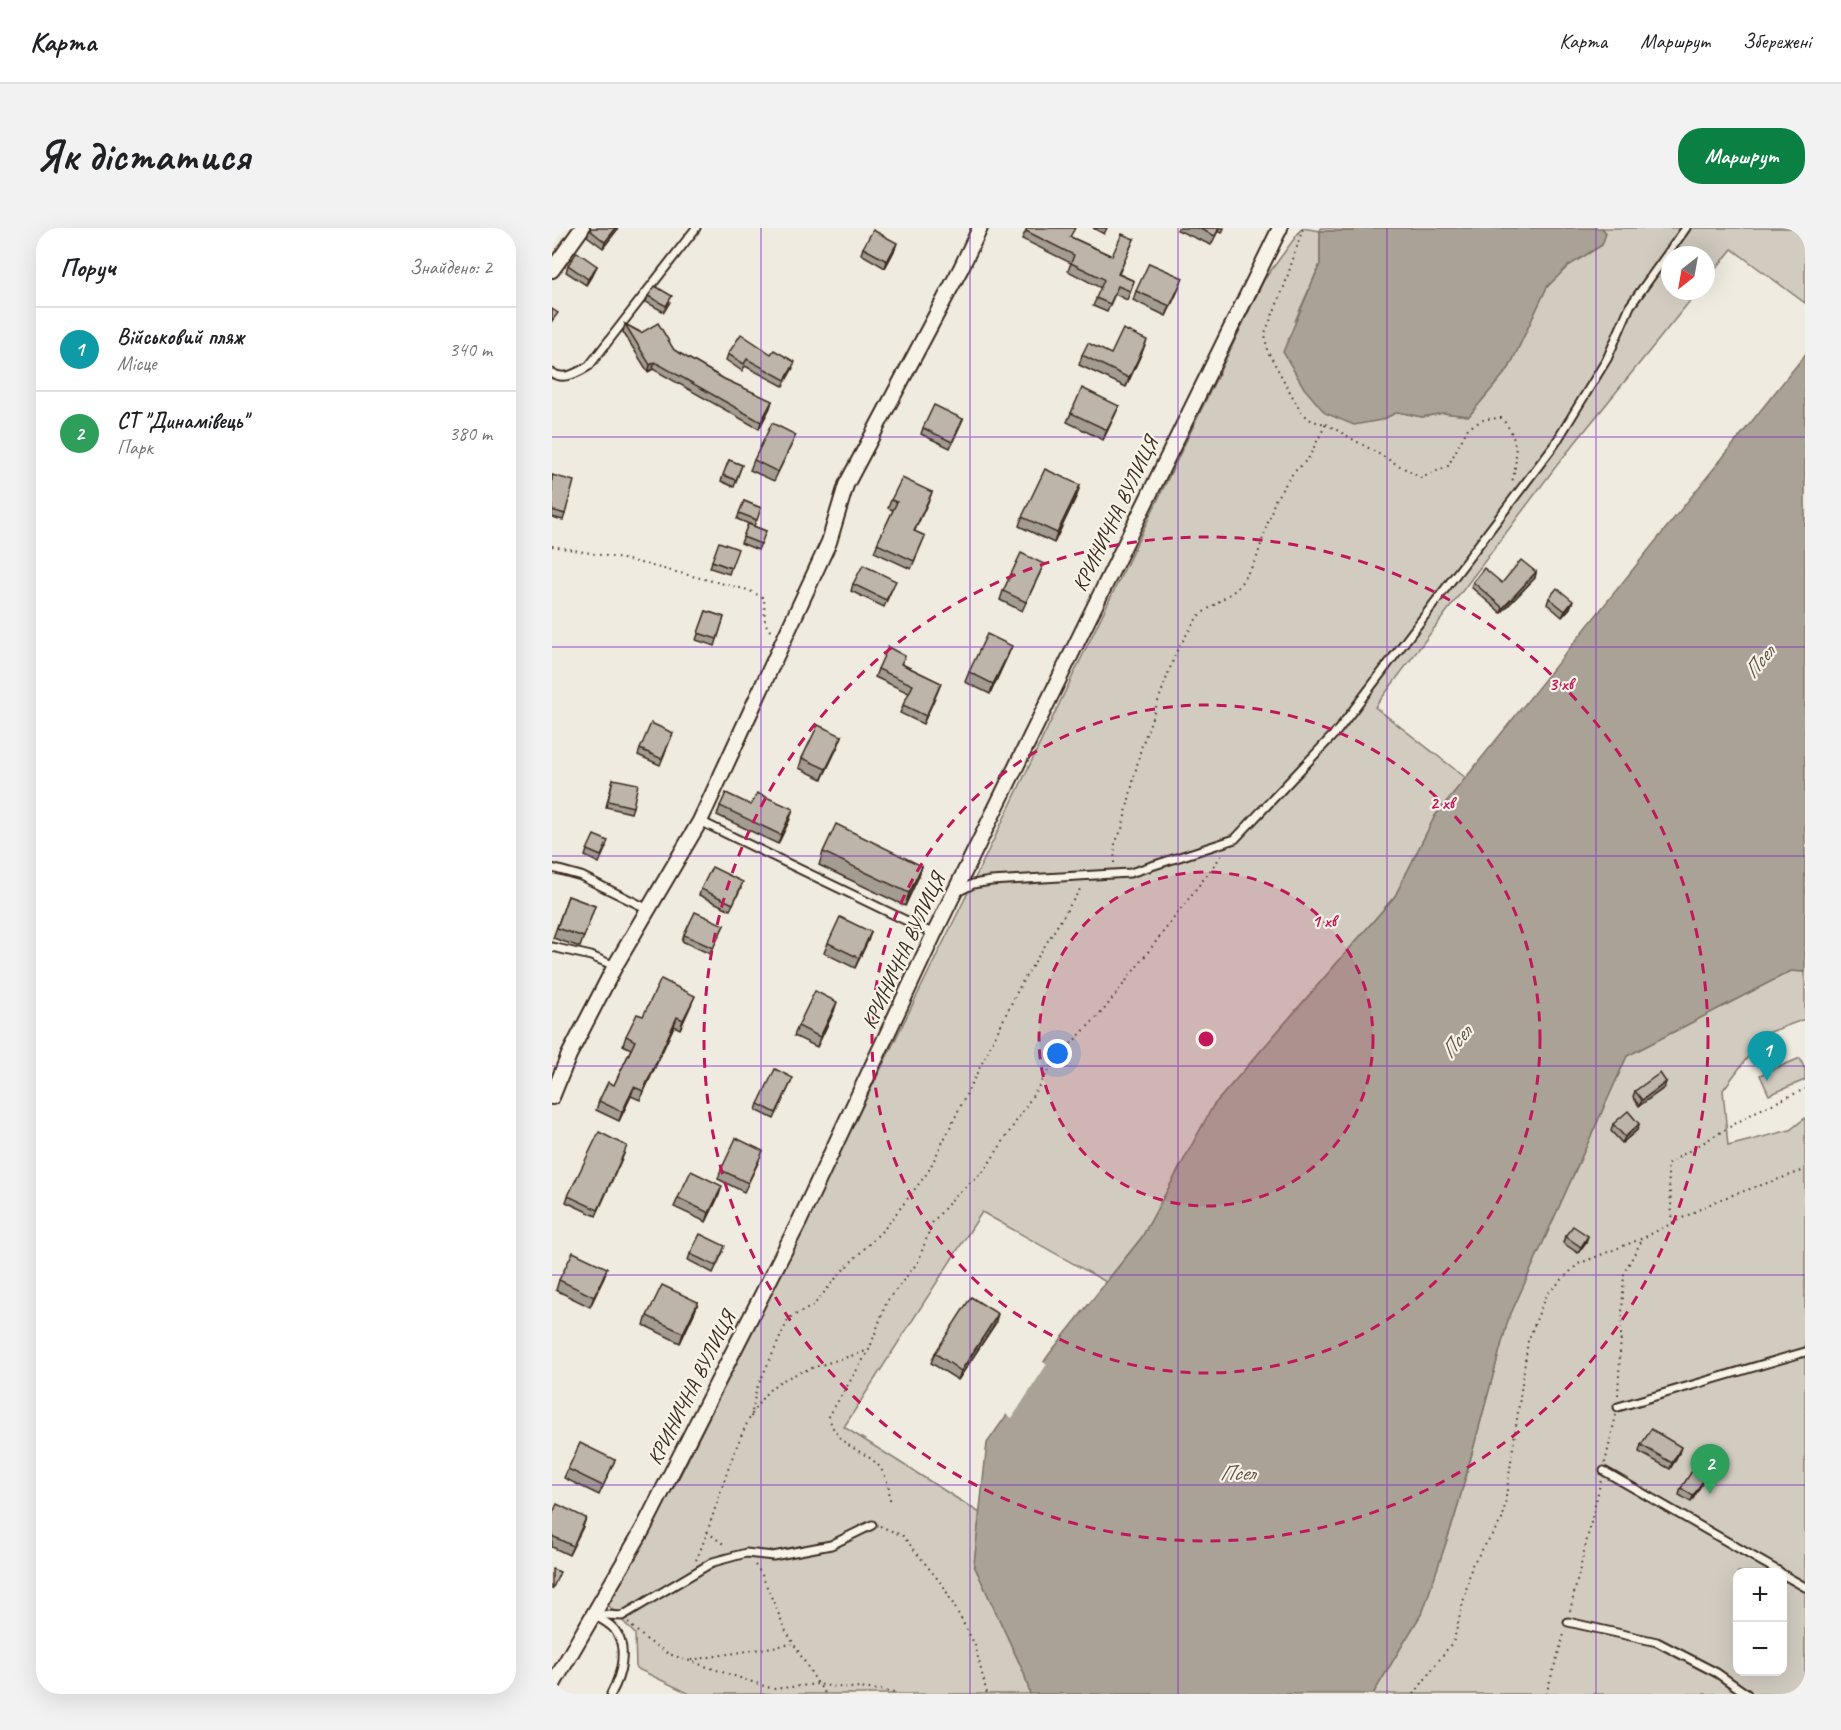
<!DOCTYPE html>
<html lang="uk">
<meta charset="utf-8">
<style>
:root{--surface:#fff;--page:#f2f2f2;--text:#202124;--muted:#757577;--line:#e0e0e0;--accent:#0b8043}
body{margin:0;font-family:Caveat,sans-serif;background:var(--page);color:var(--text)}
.controls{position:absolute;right:18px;bottom:18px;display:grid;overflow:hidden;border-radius:12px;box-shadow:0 6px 24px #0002}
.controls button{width:54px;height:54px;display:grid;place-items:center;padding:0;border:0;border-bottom:2px solid var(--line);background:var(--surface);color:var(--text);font:30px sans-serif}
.compass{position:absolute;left:1109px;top:18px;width:54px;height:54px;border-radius:50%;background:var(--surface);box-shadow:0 6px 24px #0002;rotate:211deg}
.you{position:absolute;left:506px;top:826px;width:21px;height:21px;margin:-15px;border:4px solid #fff;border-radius:50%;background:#1a73e8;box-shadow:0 0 0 9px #1a73e833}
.badge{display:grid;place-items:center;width:39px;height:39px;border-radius:50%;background:var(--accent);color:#fff;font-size:20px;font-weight:700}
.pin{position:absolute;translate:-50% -50px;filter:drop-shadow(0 2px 3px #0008)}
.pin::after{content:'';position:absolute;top:32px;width:21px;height:18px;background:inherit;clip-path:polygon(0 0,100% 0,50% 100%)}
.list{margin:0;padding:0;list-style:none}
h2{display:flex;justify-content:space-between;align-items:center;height:78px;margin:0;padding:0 24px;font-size:26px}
h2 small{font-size:20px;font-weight:400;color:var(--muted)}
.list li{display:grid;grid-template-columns:39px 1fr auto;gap:18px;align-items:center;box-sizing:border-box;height:84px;padding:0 24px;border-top:2px solid var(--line)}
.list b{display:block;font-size:22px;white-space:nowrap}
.list p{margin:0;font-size:20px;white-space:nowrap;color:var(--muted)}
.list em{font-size:20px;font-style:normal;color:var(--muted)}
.map{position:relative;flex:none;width:1253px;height:1466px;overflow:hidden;border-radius:24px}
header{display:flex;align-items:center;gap:36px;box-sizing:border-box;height:84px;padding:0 30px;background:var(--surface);border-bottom:2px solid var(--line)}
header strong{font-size:28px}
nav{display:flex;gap:33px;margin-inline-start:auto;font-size:21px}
.intro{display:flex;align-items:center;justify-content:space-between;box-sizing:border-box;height:144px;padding:0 36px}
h1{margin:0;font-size:42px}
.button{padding:15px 27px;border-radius:24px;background:var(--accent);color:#fff;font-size:21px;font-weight:700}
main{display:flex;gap:36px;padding:0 36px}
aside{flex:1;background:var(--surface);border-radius:24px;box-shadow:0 6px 24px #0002}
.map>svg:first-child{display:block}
.green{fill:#d1cbc0;stroke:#867a6f;stroke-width:1.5;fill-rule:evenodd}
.water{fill:#aaa296;stroke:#7e7266;stroke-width:1.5}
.pier{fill:#efebe0}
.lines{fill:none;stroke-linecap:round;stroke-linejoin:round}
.lane-casing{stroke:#3b2a1e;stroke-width:11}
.street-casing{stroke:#3b2a1e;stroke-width:18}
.path{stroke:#3b2a1e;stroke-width:2;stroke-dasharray:1.5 4.5;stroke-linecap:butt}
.lane{stroke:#f7f3e8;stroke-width:7}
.street{stroke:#f7f3e8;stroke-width:14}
.wall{fill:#a39c92;stroke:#3b2a1e;stroke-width:1.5}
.shaded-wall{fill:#847f77;stroke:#3b2a1e;stroke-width:1.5}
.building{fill:#bdb5aa;stroke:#3b2a1e;stroke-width:1.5}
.grid{fill:none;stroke:#7b2cbf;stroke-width:1.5;stroke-opacity:0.55}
.ring{fill:none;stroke:#c2185b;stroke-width:3;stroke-dasharray:10 8}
.labels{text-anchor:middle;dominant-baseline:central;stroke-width:4.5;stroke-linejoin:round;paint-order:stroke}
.street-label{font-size:21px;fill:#3b2a1e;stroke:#f7f3e8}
.water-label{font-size:22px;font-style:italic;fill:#625448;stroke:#f7f3e8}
.centre{fill:#c2185b;stroke:#f7f3e8;stroke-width:3}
.ring-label{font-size:18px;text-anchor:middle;font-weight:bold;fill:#c2185b;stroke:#f7f3e8;stroke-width:4.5;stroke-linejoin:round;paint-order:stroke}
</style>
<header>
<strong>Карта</strong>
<nav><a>Карта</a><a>Маршрут</a><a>Збережені</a></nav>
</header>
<div class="intro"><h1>Як дістатися</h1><a class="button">Маршрут</a></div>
<main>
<aside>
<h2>Поруч<small>Знайдено: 2</small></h2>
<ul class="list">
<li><span class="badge" style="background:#0f9aa8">1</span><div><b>Військовий пляж</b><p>Місце</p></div><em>340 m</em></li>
<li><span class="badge" style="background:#2e9e5b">2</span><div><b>СТ &quot;Динамівець&quot;</b><p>Парк</p></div><em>380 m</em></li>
</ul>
</aside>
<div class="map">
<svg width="1253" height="1466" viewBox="0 0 1253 1466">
<rect width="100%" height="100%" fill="#efebe0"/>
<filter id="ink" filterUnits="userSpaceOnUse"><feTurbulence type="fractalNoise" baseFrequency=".0167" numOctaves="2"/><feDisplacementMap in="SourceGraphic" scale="12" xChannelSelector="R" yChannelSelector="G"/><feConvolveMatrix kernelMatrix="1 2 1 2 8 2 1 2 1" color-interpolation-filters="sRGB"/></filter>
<g filter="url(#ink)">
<!-- green -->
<g class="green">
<polygon points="750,0 768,3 769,0 804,0 801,3 768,3 768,36 743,93 829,192 846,184 870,189 891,185 917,188 957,140 995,59 1016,38 1050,17 1054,5 1050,0 1253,0 1253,75 1180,21 1154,53 1154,27 1118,27 1118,63 1146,63 1005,237 823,479 914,550 883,588 843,668 661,878 590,1009 554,1054 430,984 292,1199 428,1285 422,1337 472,1445 478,1466 138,1466 84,1440 83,1406 56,1377 129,1246 425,646 712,52"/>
<path d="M1239,743L1253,744V791L1213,806L1171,862L1176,918L1238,902L1253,890V1466H821L871,1383L903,1288L956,1092L1075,828ZM1186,1344H1230V1444H1186Z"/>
<polygon points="1248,830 1253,842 1253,852 1217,867 1208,847"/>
</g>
<!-- water -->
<g class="water">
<polygon points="804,0 1050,0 1054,5 1050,17 1016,38 995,59 957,140 917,188 891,185 870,189 846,184 829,192 802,197 773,185 752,160 731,124 768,36 768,3 801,3"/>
<polygon points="1253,127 1253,744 1239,743 1075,828 956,1092 903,1288 871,1383 821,1466 478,1466 472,1445 422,1337 435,1215 498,1125 590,1009 661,878 843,668 883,588"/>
</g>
<!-- pier -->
<polygon class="pier" points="489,1133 495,1136 460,1190 452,1185"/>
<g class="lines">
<!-- lane casing -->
<g class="lane-casing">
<g id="lane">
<path d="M0,145C13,153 26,144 37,138L144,0"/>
<polyline points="148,593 382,706"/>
<polyline points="0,640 29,648 96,681"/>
<polyline points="405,664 421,656 439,653 578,645 683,611 786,502 1003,216 1055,131 1078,78 1134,0"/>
<polyline points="0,719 39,728 63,738"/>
<polyline points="1066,1179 1253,1124"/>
<polyline points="1052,1243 1228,1344"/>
<polyline points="1230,1346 1253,1359"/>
<polyline points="41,1386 70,1388 161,1334 194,1325 221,1328 279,1317 320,1297"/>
<path d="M42,1387C48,1391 57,1395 62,1401C77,1419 69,1448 59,1466"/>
<polyline points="1016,1394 1105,1414 1165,1445 1195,1466"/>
</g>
</g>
<!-- street casing -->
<g class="street-casing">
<g id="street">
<polyline points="0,42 30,0"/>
<polyline points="0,869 17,827 63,738 148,593 277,314 294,257 409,40 428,0"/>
<polyline points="0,1458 91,1301 247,994 382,706 728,0"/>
</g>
</g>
<!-- path -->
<g class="path">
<path d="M774,196L869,250L896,238L916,200L933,191L949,190C967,208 966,231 960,254"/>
<polyline points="0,318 76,332 196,362 212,370 213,395 220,406"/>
<polyline points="562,635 563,615 570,601 589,520 624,424 646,388 685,361 699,340 705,329 723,272 741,245 756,231 774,196 760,193 749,184 715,122 713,105 732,59 751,0"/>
<polyline points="1121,995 1115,936 1203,884 1253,861"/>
<polyline points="1066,1167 1072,1045 1091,1010"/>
<polyline points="199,1189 204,1162 237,1090 261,1078 289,1044 333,1000 376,944 469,756 530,658"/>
<polyline points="1053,1235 1064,1187"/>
<path d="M338,1272C335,1213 287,1234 277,1188L317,1122L335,1073L366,1034L380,995L404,967L432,943L505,830L551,783L670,627"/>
<polyline points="328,1298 351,1308 392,1359 423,1417 435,1466"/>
<polyline points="155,1304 174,1318"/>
<path d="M144,1332C165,1289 185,1182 226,1155C251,1140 289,1132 317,1122"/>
<path d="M203,1337L209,1345L234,1403L266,1456C293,1462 320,1458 346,1466"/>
<polyline points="1018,1383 1049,1252"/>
<polyline points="76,1395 95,1412 117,1426 221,1461 266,1456 274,1466"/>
<polyline points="139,1432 240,1416"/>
<polyline points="862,1466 902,1412 920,1337 951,1290 976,1113 994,1067 1026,1036 1091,1010 1166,972 1253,942"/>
<polyline points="994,1466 1013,1403"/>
</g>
<!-- lane -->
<use href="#lane" class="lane"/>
<!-- street -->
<use href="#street" class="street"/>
</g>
<!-- wall -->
<g class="wall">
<polygon points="475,0 519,9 560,28 582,11 567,46 582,53 575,72 563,66 555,84 541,78 549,60 516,43 519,35 470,11"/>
<polygon points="541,0 555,0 552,6"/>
<polygon points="626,0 672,0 670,5 666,3 659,17 625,2"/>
<polygon points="38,2 65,2 51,20 35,8"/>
<polygon points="311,20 343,21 333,40 309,26"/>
<polygon points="16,37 45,38 42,44 34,57 14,44"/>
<polygon points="627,60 614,88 581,72 584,63"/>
<polygon points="96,68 118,74 112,84 94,74"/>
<polygon points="73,96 122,122 172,151 220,173 207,201 101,141 96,144 71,104"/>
<polygon points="591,122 574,159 527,137 530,127 559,126"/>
<polygon points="176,126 241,140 231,158 193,138 190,143 174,132"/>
<polygon points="567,178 551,212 515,194 519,185"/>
<polygon points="411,191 398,220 369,206 371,200"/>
<polygon points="240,216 222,253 198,242 202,232"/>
<polygon points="177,232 190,237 182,259 169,253"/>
<polygon points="0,247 13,286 11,292 0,289"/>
<polygon points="528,257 525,267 502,315 467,298 470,289"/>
<polygon points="380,264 362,303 373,308 359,341 322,324 341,282 336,280 339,272"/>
<polygon points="192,273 209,280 202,298 185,291"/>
<polygon points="196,296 214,303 206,322 189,315"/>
<polygon points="160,333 179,340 177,346 158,340"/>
<polygon points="492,336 488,345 470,383 448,372 451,363"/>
<polygon points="984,344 983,350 949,385 919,359 921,354 950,355"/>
<polygon points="301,356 341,359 332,379 299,363"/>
<polygon points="997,370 1018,380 1010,389 995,376"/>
<polygon points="154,383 172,389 163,418 144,412"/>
<polygon points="456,427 438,466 413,454 417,444"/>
<polygon points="350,436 389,455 371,496 348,485 357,465 323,449 326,441"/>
<polygon points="121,505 108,537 86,527 88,521"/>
<polygon points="290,508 286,518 270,551 247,540 250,530"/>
<polygon points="61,551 81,579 79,585 54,579"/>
<polygon points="199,577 238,591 226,616 165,587 168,578"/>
<polygon points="54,619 47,635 33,628 35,622"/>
<polygon points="271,624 370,638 366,650 353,678 267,637"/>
<polygon points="189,660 178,682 147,667 149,661"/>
<polygon points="16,668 43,678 28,719 1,710"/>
<polygon points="172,697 158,726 130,713 132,707"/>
<polygon points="319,704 303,740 272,725 276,715"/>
<polygon points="139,777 128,801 122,798 88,872 79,868 67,893 44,882 47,873 62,857 79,821 71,817 74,808 91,788"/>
<polygon points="282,783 265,819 242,808 246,798"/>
<polygon points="241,850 222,891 204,882 206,876"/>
<polygon points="1112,860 1087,878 1081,869 1083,863"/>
<polygon points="1061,896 1087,896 1085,902 1070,915 1059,903"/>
<polygon points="73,924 44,988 14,974 16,968"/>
<polygon points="207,933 192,964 166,951 169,942"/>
<polygon points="167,967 154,994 122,979 126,970"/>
<polygon points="1013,1008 1034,1014 1026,1025 1011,1015"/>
<polygon points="171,1024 161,1045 136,1032 138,1026"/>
<polygon points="55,1040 38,1079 4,1062 7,1052"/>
<polygon points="146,1074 143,1083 128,1115 92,1097 95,1088"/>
<polygon points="443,1096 406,1152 379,1135 383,1125"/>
<polygon points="1089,1217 1127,1225 1118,1241 1087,1224"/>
<polygon points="63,1232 47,1267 12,1250 16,1241"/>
<polygon points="1152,1251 1149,1257 1139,1274 1127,1267 1129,1260"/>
<polygon points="0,1287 34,1290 17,1327 0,1319"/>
</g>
<!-- shaded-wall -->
<g class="shaded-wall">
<polygon points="64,0 65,0 65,2 51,20 53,14"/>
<polygon points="345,15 343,21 333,40 335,33"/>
<polygon points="45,38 42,44 34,57 36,51"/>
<polygon points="631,50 627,60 614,88 618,78"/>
<polygon points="595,112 591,122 574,159 577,150"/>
<polygon points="103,134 101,141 96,144 98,137"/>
<polygon points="220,173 218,180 207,201 209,194"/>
<polygon points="567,178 563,187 551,212 555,202"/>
<polygon points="528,257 525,267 502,315 505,305"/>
<polygon points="380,264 377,272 359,311 362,303"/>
<polygon points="984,344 983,350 949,385 951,380"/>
<polygon points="1021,373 1018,380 1010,389 1013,383"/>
<polygon points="460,418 456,427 438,466 441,456"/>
<polygon points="389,455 386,463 371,496 374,488"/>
<polygon points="290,508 286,518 270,551 274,541"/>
<polygon points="241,581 238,591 226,616 229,607"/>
<polygon points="370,638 366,650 353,678 357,665"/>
<polygon points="319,704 316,713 303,740 307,730"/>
<polygon points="143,768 139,777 128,801 131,792"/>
<polygon points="285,774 282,783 265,819 268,809"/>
<polygon points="125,789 122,798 88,872 91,863"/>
<polygon points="1114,854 1112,860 1087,878 1090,872"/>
<polygon points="82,859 79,868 67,893 70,884"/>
<polygon points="1087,896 1085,902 1070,915 1073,909"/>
<polygon points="170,958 167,967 154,994 157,985"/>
<polygon points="1036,1008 1034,1014 1026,1025 1029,1019"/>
<polygon points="55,1040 52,1050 38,1079 42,1069"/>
<polygon points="146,1074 143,1083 128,1115 131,1105"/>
<polygon points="446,1086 443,1096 406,1152 409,1143"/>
<polygon points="1129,1219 1127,1225 1118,1241 1120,1235"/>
<polygon points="1152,1251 1149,1257 1139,1274 1141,1268"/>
<polygon points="34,1290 31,1299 17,1327 21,1318"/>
</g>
<!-- building -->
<g class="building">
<polygon points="39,0 64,0 53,14 38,2"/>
<polygon points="475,0 523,0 518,9 560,28 570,6 582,11 566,46 582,53 578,63 566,58 558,76 544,70 552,52 550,50 519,35 522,27 474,3"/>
<polygon points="646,0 667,0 663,8"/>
<polygon points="321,2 345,15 335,33 311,20"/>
<polygon points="25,24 45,38 36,51 16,37"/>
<polygon points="597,35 631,50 618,78 584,63"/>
<polygon points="103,58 120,68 114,78 96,68"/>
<polygon points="0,81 6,85 0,93"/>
<polygon points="106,95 122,122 172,151 220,173 209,194 103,134 98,137 73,96 89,105"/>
<polygon points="571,101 595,112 577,150 530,127 536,115 559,126"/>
<polygon points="189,106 219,126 222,122 243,134 233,152 195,131 192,136 176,126"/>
<polygon points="530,160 567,178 555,202 519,185"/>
<polygon points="382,177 411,191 400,214 371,200"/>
<polygon points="220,195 244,207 226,244 202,232"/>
<polygon points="177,232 190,237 184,252 171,247"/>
<polygon points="493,241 528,257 505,305 470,289"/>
<polygon points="0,247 22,253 13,286 0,282"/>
<polygon points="350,250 380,264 362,303 373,308 362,333 325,316 345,274 339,272"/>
<polygon points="192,273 209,280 205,292 187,285"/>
<polygon points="196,296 214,303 209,316 191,309"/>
<polygon points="167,314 186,321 179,340 160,333"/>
<polygon points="469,325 492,336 474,374 451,363"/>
<polygon points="969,332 984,344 951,380 921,354 932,340 950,355"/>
<polygon points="311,337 344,353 334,372 301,356"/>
<polygon points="1005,360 1021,373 1013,383 997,370"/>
<polygon points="154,383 172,389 165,411 146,405"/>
<polygon points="435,406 460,418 441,456 417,444"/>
<polygon points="336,419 353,428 349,436 389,455 374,488 351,477 361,457 326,441"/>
<polygon points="99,495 121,505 110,531 88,521"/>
<polygon points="266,497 290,508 274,541 250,530"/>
<polygon points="61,551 86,556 81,579 56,573"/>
<polygon points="174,565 199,577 205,565 241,581 229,607 168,578"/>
<polygon points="284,596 370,638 357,665 271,624"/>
<polygon points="42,607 56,613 49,628 35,622"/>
<polygon points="160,639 191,654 181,676 149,661"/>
<polygon points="16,668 43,678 32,709 5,700"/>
<polygon points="143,684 172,697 161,720 132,707"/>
<polygon points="288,689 319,704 307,730 276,715"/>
<polygon points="109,751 143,768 131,792 125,789 91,863 82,859 70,884 47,873 56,854 62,857 83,813 74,808 85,786 91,788"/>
<polygon points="263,763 285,774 268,809 246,798"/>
<polygon points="223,841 241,850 224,885 206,876"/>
<polygon points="1108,845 1114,854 1090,872 1083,863"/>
<polygon points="1076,883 1087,896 1073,909 1061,896"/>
<polygon points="47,904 75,918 46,982 16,968"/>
<polygon points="184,910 211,923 196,955 169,942"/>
<polygon points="139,943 170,958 157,985 126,970"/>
<polygon points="1021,998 1036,1008 1029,1019 1013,1008"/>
<polygon points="148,1006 173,1018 164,1038 138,1026"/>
<polygon points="21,1024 55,1040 42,1069 7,1052"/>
<polygon points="110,1057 146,1074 131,1105 95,1088"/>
<polygon points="419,1069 446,1086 409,1143 383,1125"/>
<polygon points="1099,1201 1129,1219 1120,1235 1089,1217"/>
<polygon points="28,1215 63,1232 51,1258 16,1241"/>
<polygon points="1140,1243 1152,1251 1141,1268 1129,1260"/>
<polygon points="5,1276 34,1290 21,1318 0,1308 0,1287"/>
<polygon points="0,1341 8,1344 0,1362"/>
</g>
</g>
<!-- grid -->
<path class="grid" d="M209,0V1466M418,0V1466M626,0V1466M835,0V1466M1044,0V1466M0,209H1253M0,419H1253M0,628H1253M0,838H1253M0,1047H1253M0,1257H1253"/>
<!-- distance rings -->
<circle cx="654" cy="811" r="167" fill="#c2185b" fill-opacity=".12"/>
<g class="ring">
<circle cx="654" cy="811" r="167"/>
<circle cx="654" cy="811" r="334"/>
<circle cx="654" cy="811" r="502"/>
</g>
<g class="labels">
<!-- street labels -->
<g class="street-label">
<text transform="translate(563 286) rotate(-64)">КРИНИЧНА ВУЛИЦЯ</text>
<text transform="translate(351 723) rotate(-65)">КРИНИЧНА ВУЛИЦЯ</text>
<text transform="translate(139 1160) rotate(-63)">КРИНИЧНА ВУЛИЦЯ</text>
</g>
<!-- water labels -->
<g class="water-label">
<text transform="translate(1207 434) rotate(-51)">Псел</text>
<text transform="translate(904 814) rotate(-51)">Псел</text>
<text x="685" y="1245">Псел</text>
</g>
</g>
<circle cx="654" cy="811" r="9" class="centre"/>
<g class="ring-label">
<text x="1009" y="462">3 хв</text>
<text x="890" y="581">2 хв</text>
<text x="772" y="699">1 хв</text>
</g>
</svg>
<div class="controls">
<button>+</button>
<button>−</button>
</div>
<svg class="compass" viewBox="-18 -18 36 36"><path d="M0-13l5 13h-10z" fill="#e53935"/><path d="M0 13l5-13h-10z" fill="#757577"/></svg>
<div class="you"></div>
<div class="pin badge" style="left:1215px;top:853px;background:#0f9aa8">1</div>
<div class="pin badge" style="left:1158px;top:1266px;background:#2e9e5b">2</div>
</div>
</main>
